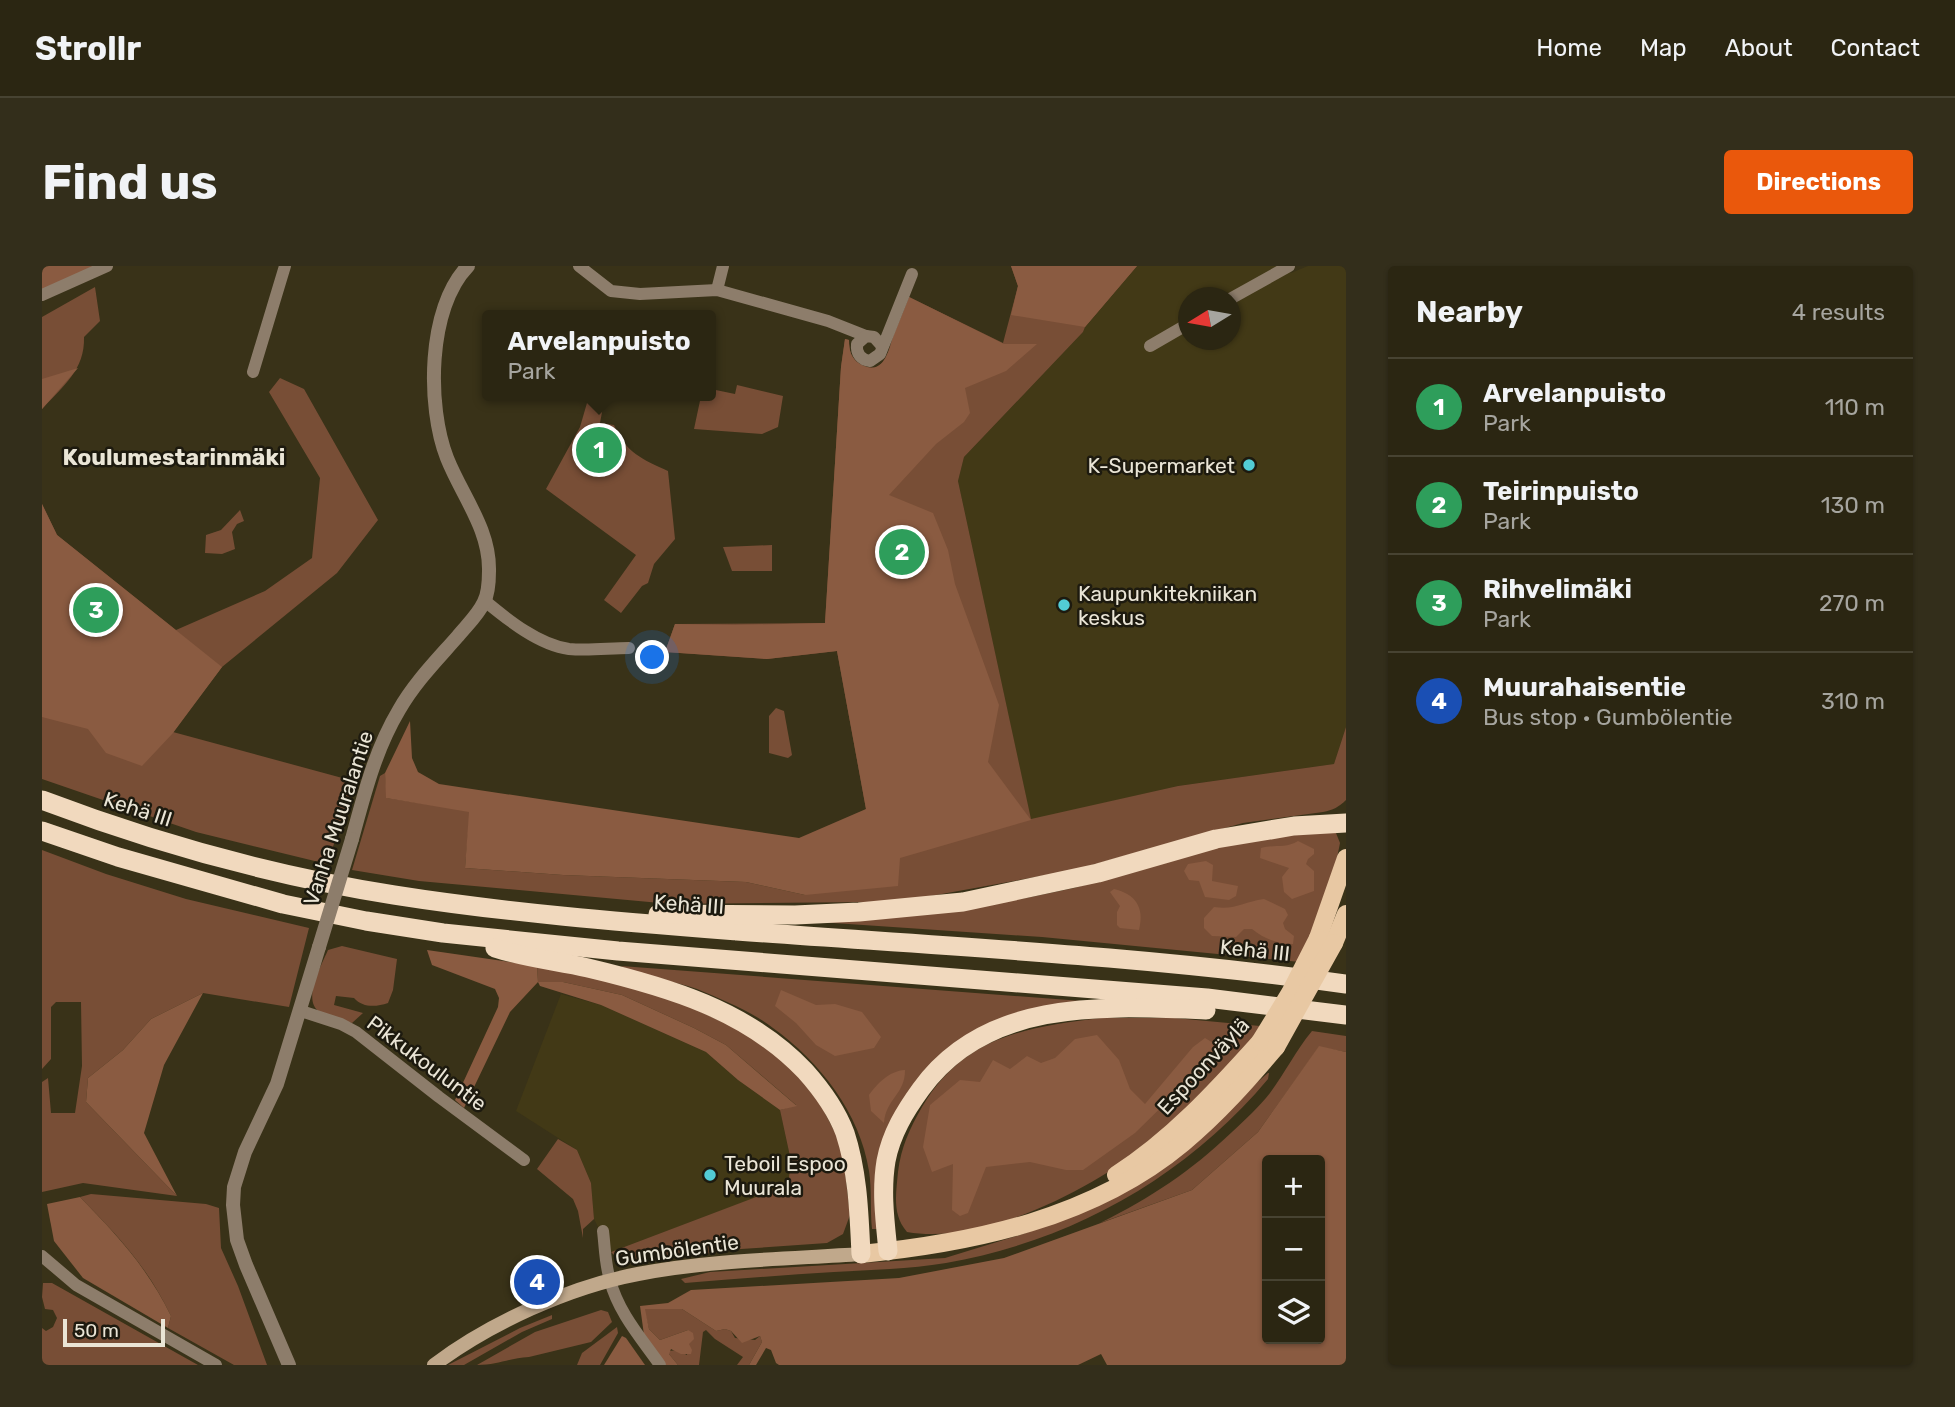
<!DOCTYPE html>
<meta charset="utf-8">
<style>
:root{--surface:#2b2612;--page:#332e1b;--text:#f1f3f6;--muted:#a6a59f;--line:#474332;--accent:#ea580c}
body{margin:0;font-family:Rubik,sans-serif;background:var(--page);color:var(--text)}
.controls{position:absolute;right:21px;bottom:21px;display:grid;overflow:hidden;border-radius:7px;box-shadow:0 2px 5px #0004}
.controls button{width:63px;height:63px;display:grid;place-items:center;padding:0;border:0;border-bottom:2px solid var(--line);background:var(--surface);color:var(--text);font:35px sans-serif}
.compass{position:absolute;left:1136px;top:21px;width:63px;height:63px;border-radius:50%;background:var(--surface);box-shadow:0 2px 5px #0004;rotate:259deg}
.scale{position:absolute;left:21px;bottom:18px;width:102px;box-sizing:border-box;padding-left:7px;border:4px solid #eae5d6;border-top:0;font-size:19px;line-height:24px;white-space:nowrap;color:#eae5d6;-webkit-text-stroke:5px #1d1a0f;paint-order:stroke}
.you{position:absolute;left:611px;top:392px;width:24px;height:24px;margin:-18px;border:5px solid #fff;border-radius:50%;background:#1a73e8;box-shadow:0 0 0 10px #1a73e833}
.badge{display:grid;place-items:center;width:46px;height:46px;border-radius:50%;background:var(--accent);color:#fff;font-size:23px;font-weight:700}
.pin{position:absolute;translate:-50% -50%;border:4px solid #fff;box-shadow:0 2px 7px #0006}
.popup{position:absolute;left:440px;top:44px;width:234px;height:91px;box-sizing:border-box;display:grid;place-content:center;border-radius:7px;background:var(--surface);filter:drop-shadow(0 2px 5px #0005);font-size:23px;white-space:nowrap;color:var(--muted)}
.popup b{font-size:26px;color:var(--text)}
.popup::after{content:'';position:absolute;left:50%;top:100%;margin-left:-14px;border:14px solid transparent;border-top-color:var(--surface)}
.list{margin:0;padding:0;list-style:none}
h2{display:flex;justify-content:space-between;align-items:center;height:91px;margin:0;padding:0 28px;font-size:30px}
h2 small{font-size:23px;font-weight:400;color:var(--muted)}
.list li{display:grid;grid-template-columns:46px 1fr auto;gap:21px;align-items:center;box-sizing:border-box;height:98px;padding:0 28px;border-top:2px solid var(--line)}
.list b{display:block;font-size:26px;white-space:nowrap}
.list p{margin:0;font-size:23px;white-space:nowrap;color:var(--muted)}
.list em{font-size:23px;font-style:normal;color:var(--muted)}
.icon{flex:none;width:38px;height:38px;fill:none;stroke:currentColor;stroke-width:2;stroke-linecap:round;stroke-linejoin:round}
.map{position:relative;flex:none;width:1304px;height:1099px;overflow:hidden;border-radius:7px}
header{display:flex;align-items:center;gap:42px;box-sizing:border-box;height:98px;padding:0 35px;background:var(--surface);border-bottom:2px solid var(--line)}
header strong{font-size:33px}
nav{display:flex;gap:38px;margin-inline-start:auto;font-size:24px}
.intro{display:flex;align-items:center;justify-content:space-between;box-sizing:border-box;height:168px;padding:0 42px}
h1{margin:0;font-size:49px}
.button{padding:18px 32px;border-radius:7px;background:var(--accent);color:#fff;font-size:24px;font-weight:700}
main{display:flex;gap:42px;padding:0 42px}
aside{flex:1;background:var(--surface);border-radius:7px;box-shadow:0 2px 5px #0004}
.map>svg:first-child{display:block}
.built{fill:#423916;fill-rule:evenodd}
.green{fill:#784e36}
.forest{fill:#8a5b41;fill-rule:evenodd}
.lines{fill:none;stroke-linecap:round;stroke-linejoin:round}
.minor{stroke:#8d7d6b;stroke-width:12}
.tertiary{stroke:#8d7d6b;stroke-width:14}
.secondary{stroke:#c0a88b;stroke-width:14}
.primary{stroke:#e8c8a3;stroke-width:18}
.trunk{stroke:#f1d9be;stroke-width:19}
.tertiary-bridge{stroke:#8d7d6b;stroke-width:14}
.primary-bridge{stroke:#e8c8a3;stroke-width:18}
.poi-dot{fill:#52ccd5;stroke:#1d1a0f;stroke-width:2.5}
.labels{text-anchor:middle;dominant-baseline:central;stroke-width:5;stroke-linejoin:round;paint-order:stroke}
.poi-label{font-size:21px;fill:#eae5d6;stroke:#1d1a0f;text-anchor:start}
.street-label{font-size:21px;fill:#eae5d6;stroke:#1d1a0f}
.neighbourhood-label{font-size:23px;font-weight:bold;fill:#eae5d6;stroke:#1d1a0f}
</style>
<header>
<strong>Strollr</strong>
<nav><a>Home</a><a>Map</a><a>About</a><a>Contact</a></nav>
</header>
<div class="intro"><h1>Find us</h1><a class="button">Directions</a></div>
<main>
<div class="map">
<svg width="1304" height="1099" viewBox="0 0 1304 1099">
<rect width="100%" height="100%" fill="#393218"/>
<!-- built -->
<g class="built">
<path d="M1095,0H1245L1249,7L1266,0H1304V461L1292,498L1136,520L989,554L916,215L922,191L1041,66L1043,61ZM1146,32H1188V74H1146Z"/>
<polygon points="519,728 559,739 664,786 696,814 738,844 749,895 747,919 569,986 552,953 549,917 535,884 474,845"/>
</g>
<!-- green -->
<g class="green">
<path d="M969,0H1095L1043,61L1041,66L922,191L916,215L989,553L1136,520L1292,498L1304,461V534C1297,541 1291,544 1281,546L1201,557L1032,604L872,633L827,636L629,638L377,615L310,604L338,510L343,507L345,532L428,545L423,602L521,609L704,616L763,629L824,543L795,385L725,393L623,386L633,358L783,357L799,101L803,73L807,74C807,84 809,93 818,98C843,112 847,82 852,68C857,56 862,44 867,31L961,77L976,20Z"/>
<path d="M53,21L58,55L42,71C43,104 21,120 0,143V51Z"/>
<polygon points="238,112 262,123 336,254 295,307 180,401 131,466 304,513 316,509 285,598 154,566 0,513 0,238 15,269 134,364 223,325 270,292 278,212 227,126"/>
<polygon points="695,119 741,130 736,161 720,168 652,163 659,130 669,130 669,123 693,128"/>
<path d="M547,130H563L558,157L572,159C584,187 600,193 626,205L633,273L612,298L606,317L600,320L579,347L562,334L594,289L504,223L538,161Z"/>
<polygon points="198,244 202,255 195,258 190,266 193,283 180,288 163,287 164,269 179,264"/>
<polygon points="730,279 730,305 690,305 681,281"/>
<polygon points="734,442 742,445 750,489 746,492 727,487 727,450"/>
<polygon points="1265,566 1294,567 1298,577 1295,592 1285,625 1258,696 1000,671 777,656 984,632 1032,622 1182,580"/>
<polygon points="0,584 64,608 144,633 267,662 247,741 161,727 109,753 81,784 46,812 44,836 135,930 41,917 0,926 0,816 6,812 9,847 33,847 40,800 39,736 14,736 9,741 9,793 0,803"/>
<path d="M300,680L355,693L351,724L346,737C334,741 321,742 312,732L294,730L292,739L321,747L310,757C300,754 287,751 278,746C259,735 280,698 286,684Z"/>
<polygon points="495,700 577,717 640,737 721,775 771,824 800,880 808,949 801,968 785,977 699,983 589,998 575,992 569,986 746,919 749,895 738,844 754,839 684,779 652,762 580,729 521,716 496,716"/>
<path d="M579,700L1040,735C967,746 920,755 875,820C868,830 857,841 854,852C845,888 842,927 835,963H830C828,944 830,924 827,905C818,847 778,796 731,762C709,745 681,734 655,723C631,714 602,713 579,700Z"/>
<path d="M1058,752H1133L1218,760C1203,786 1181,807 1159,828C1144,843 1130,860 1113,873C1053,921 944,980 865,966C850,949 854,928 856,906C859,881 868,862 880,841C922,770 982,762 1058,752Z"/>
<path d="M1270,765L1304,770V786L1277,781L1216,866L1150,924L1058,957C1110,931 1148,906 1190,866C1203,854 1217,841 1228,827C1243,807 1254,784 1270,765Z"/>
<path d="M1226,807H1227L1226,813C1144,911 1030,975 904,997C867,1003 829,1004 792,1006C743,1009 693,1013 643,1017L639,1013L668,1006L903,992L981,968L1021,953L1206,824Z"/>
<polygon points="516,873 535,884 549,917 552,953 541,963 541,972 536,945 531,933 495,903"/>
<path d="M49,928L164,938L177,942L179,982L196,1020L225,1099H192L126,1062L129,1050C105,1000 76,970 38,931Z"/>
<polygon points="1,1017 10,1017 156,1099 0,1099 0,1062 4,1065 11,1061 15,1052 11,1044 3,1043 0,1031"/>
<polygon points="602,1043 640,1043 674,1065 683,1063 689,1065 693,1072 713,1074 718,1070 720,1076 707,1099 695,1099 701,1091 673,1073 664,1064 661,1066 657,1099 636,1099 627,1088 627,1085 635,1084 645,1089 646,1064 618,1074 607,1063"/>
<path d="M559,1044L566,1046L570,1056L549,1076L487,1091C467,1092 456,1099 435,1099L493,1066Z"/>
<polygon points="510,1049 510,1053 480,1066 422,1099 406,1099 478,1062"/>
<polygon points="575,1061 576,1067 558,1099 535,1099 540,1087"/>
</g>
<!-- forest -->
<g class="forest">
<polygon points="0,0 52,0 0,24"/>
<polygon points="969,0 1095,0 1043,61 969,49 976,20"/>
<path d="M867,31L962,78H995L964,105L923,122L928,147L922,156L894,178L847,229L891,247L906,284L913,318L957,439L946,496L989,554L858,592L856,620L763,629L704,616L521,609L423,602L427,546L344,532L343,507L368,455L370,492L376,506L397,518L757,572L824,543L795,385L725,393L623,386L633,358L692,359L783,357L799,101L803,73L807,74C807,84 809,93 818,98C843,112 847,82 852,68C857,56 862,44 867,31Z"/>
<polygon points="36,102 0,143 0,113"/>
<polygon points="0,238 15,269 180,401 131,467 100,500 64,487 46,463 0,451"/>
<path d="M1256,575L1272,583V588L1266,593L1264,598L1272,605V625L1250,633L1242,626L1240,611L1247,602L1218,592L1219,582C1232,578 1243,583 1256,575Z"/>
<polygon points="1164,595 1171,599 1170,615 1196,620 1194,630 1187,634 1163,631 1157,615 1147,614 1142,605 1146,598"/>
<path d="M1072,623C1093,628 1103,641 1097,664L1078,662L1075,659V646L1078,640L1068,626Z"/>
<path d="M1222,633L1243,643L1246,649L1241,657L1243,663L1252,670L1251,678C1236,678 1222,673 1210,663H1202L1194,671L1170,670L1162,662V652L1172,641C1194,644 1201,636 1222,633Z"/>
<polygon points="385,684 495,700 496,716 521,716 580,729 652,762 684,779 755,840 738,844 696,814 664,786 559,739 498,720 496,716 468,746 422,842 413,834 456,741 457,732 453,723 390,699"/>
<polygon points="739,724 774,739 793,738 820,746 839,771 832,782 793,790 774,779 754,757 733,740"/>
<polygon points="161,727 122,799 102,867 135,930 44,836 46,812 81,784 109,753"/>
<polygon points="1055,769 1077,794 1088,823 1103,838 1151,781 1163,772 1176,780 1144,817 1093,867 1041,904 1024,904 988,896 944,901 926,947 918,950 910,944 911,898 890,906 881,881 888,839 918,814 938,816 951,794 968,803 985,790 999,797 1013,792 1033,773"/>
<path d="M1277,780L1304,786V1099H1065L1059,1088L1036,1099H737L734,1097L729,1084L724,1082L714,1099H707L720,1076L718,1070L700,1077L689,1065L683,1063L674,1065L640,1043H603L607,1063L618,1074L646,1064L651,1067L652,1073L647,1078L650,1084L649,1088H639L629,1083L627,1088L636,1099H624L602,1069L598,1040L626,1037L649,1024L857,1012L962,992L1150,924L1216,866ZM1225,894H1278V1073H1225Z"/>
<path d="M863,804C863,829 844,832 842,857L829,845L827,829C836,817 847,805 863,804Z"/>
<path d="M38,931C75,969 105,1001 129,1050L126,1062L41,1012L12,975L5,938Z"/>
<polygon points="580,1070 584,1072 603,1099 562,1099"/>
</g>
<g class="lines">
<!-- minor -->
<g class="minor">
<polyline points="537,0 569,25 598,28 675,24 786,55 824,70"/>
<polyline points="675,24 681,0"/>
<polyline points="0,29 65,0"/>
<polyline points="1188,33 1247,0"/>
<path d="M840,80L832,71L824,70L815,78C814,88 819,94 828,95L838,88L870,8"/>
<polyline points="1108,80 1146,58"/>
<polyline points="211,106 243,0"/>
<path d="M443,335C466,354 497,379 527,383C547,385 568,382 587,382"/>
<polyline points="259,745 299,758 314,766 397,831 482,894"/>
<path d="M561,965C563,981 563,998 568,1014C576,1046 599,1072 618,1099"/>
<polyline points="0,990 34,1019 174,1099"/>
</g>
<!-- tertiary -->
<g class="tertiary">
<path d="M310,573C322,529 333,484 357,444C373,416 395,394 416,370C425,359 436,349 442,336C446,328 447,314 447,305C448,263 420,230 405,192C385,141 385,42 426,0"/>
<polyline points="247,1099 204,999 195,974 191,939 192,921 203,886 235,818 277,681"/>
</g>
<!-- secondary -->
<path class="secondary" d="M392,1099C448,1057 527,1021 596,1008C669,994 745,993 819,988"/>
<!-- primary -->
<g class="primary">
<polyline points="1276,672 1304,592"/>
<polyline points="1292,677 1304,648"/>
<path d="M1074,909C1129,874 1174,825 1218,776"/>
<path d="M819,988C932,977 1051,952 1141,877C1176,848 1205,815 1234,781"/>
</g>
<!-- trunk -->
<g class="trunk">
<path d="M0,534C113,577 232,610 352,629C466,647 581,656 695,665C898,680 1103,690 1304,718"/>
<polyline points="0,565 76,591 241,638 324,655 401,667 576,685 1165,732 1304,749"/>
<polyline points="616,648 753,649 817,646 921,636 1056,607 1174,573 1252,560 1304,557"/>
<path d="M453,682C483,692 515,695 546,702C626,721 705,744 763,805C780,824 794,843 803,867C816,907 817,947 819,988"/>
<path d="M846,985C843,955 839,925 844,895C849,868 863,845 879,823C945,732 1063,740 1164,744"/>
</g>
<!-- tertiary-bridge -->
<polyline class="tertiary-bridge" points="277,681 310,573"/>
<!-- primary-bridge -->
<g class="primary-bridge">
<polyline points="1218,776 1248,727 1276,672"/>
<polyline points="1234,781 1292,677"/>
</g>
</g>
<!-- markers -->
<g class="poi-dot">
<circle cx="1207" cy="199" r="7"/>
<circle cx="1022" cy="339" r="7"/>
<circle cx="668" cy="909" r="7"/>
</g>
<g class="labels">
<!-- poi labels -->
<g class="poi-label">
<text x="1193" y="199" text-anchor="end">K-Supermarket</text>
<text x="1036" y="327">Kaupunkitekniikan<tspan x="1036" dy="24">keskus</tspan></text>
<text x="682" y="897">Teboil Espoo<tspan x="682" dy="24">Muurala</tspan></text>
</g>
<!-- street labels -->
<g class="street-label">
<text transform="translate(96 543) rotate(18)">Kehä III</text>
<text transform="translate(296 552) rotate(-72)">Vanha Muuralantie</text>
<text transform="translate(647 638) rotate(4)">Kehä III</text>
<text transform="translate(1213 684) rotate(6)">Kehä III</text>
<text transform="translate(385 797) rotate(37)">Pikkukouluntie</text>
<text transform="translate(1161 800) rotate(-47)">Espoonväylä</text>
<text transform="translate(635 984) rotate(-8)">Gumbölentie</text>
</g>
<!-- neighbourhood labels -->
<g class="neighbourhood-label">
<text x="132" y="191">Koulumestarinmäki</text>
</g>
</g>
</svg>
<div class="controls">
<button>+</button>
<button>−</button>
<button><svg class="icon" aria-label="layers" viewBox="0 0 24 24"><path d="M12 4l9 5-9 5-9-5zM3 14l9 5 9-5"/></svg></button>
</div>
<svg class="compass" viewBox="-18 -18 36 36"><path d="M0-13l5 13h-10z" fill="#e53935"/><path d="M0 13l5-13h-10z" fill="#a6a59f"/></svg>
<div class="scale">50 m</div>
<div class="you"></div>
<div class="pin badge" style="left:557px;top:184px;background:#2e9e5b">1</div>
<div class="popup"><b>Arvelanpuisto</b>Park</div>
<div class="pin badge" style="left:860px;top:286px;background:#2e9e5b">2</div>
<div class="pin badge" style="left:54px;top:344px;background:#2e9e5b">3</div>
<div class="pin badge" style="left:495px;top:1016px;background:#1a4fb4">4</div>
</div>
<aside>
<h2>Nearby<small>4 results</small></h2>
<ul class="list">
<li><span class="badge" style="background:#2e9e5b">1</span><div><b>Arvelanpuisto</b><p>Park</p></div><em>110 m</em></li>
<li><span class="badge" style="background:#2e9e5b">2</span><div><b>Teirinpuisto</b><p>Park</p></div><em>130 m</em></li>
<li><span class="badge" style="background:#2e9e5b">3</span><div><b>Rihvelimäki</b><p>Park</p></div><em>270 m</em></li>
<li><span class="badge" style="background:#1a4fb4">4</span><div><b>Muurahaisentie</b><p>Bus stop · Gumbölentie</p></div><em>310 m</em></li>
</ul>
</aside>
</main>
